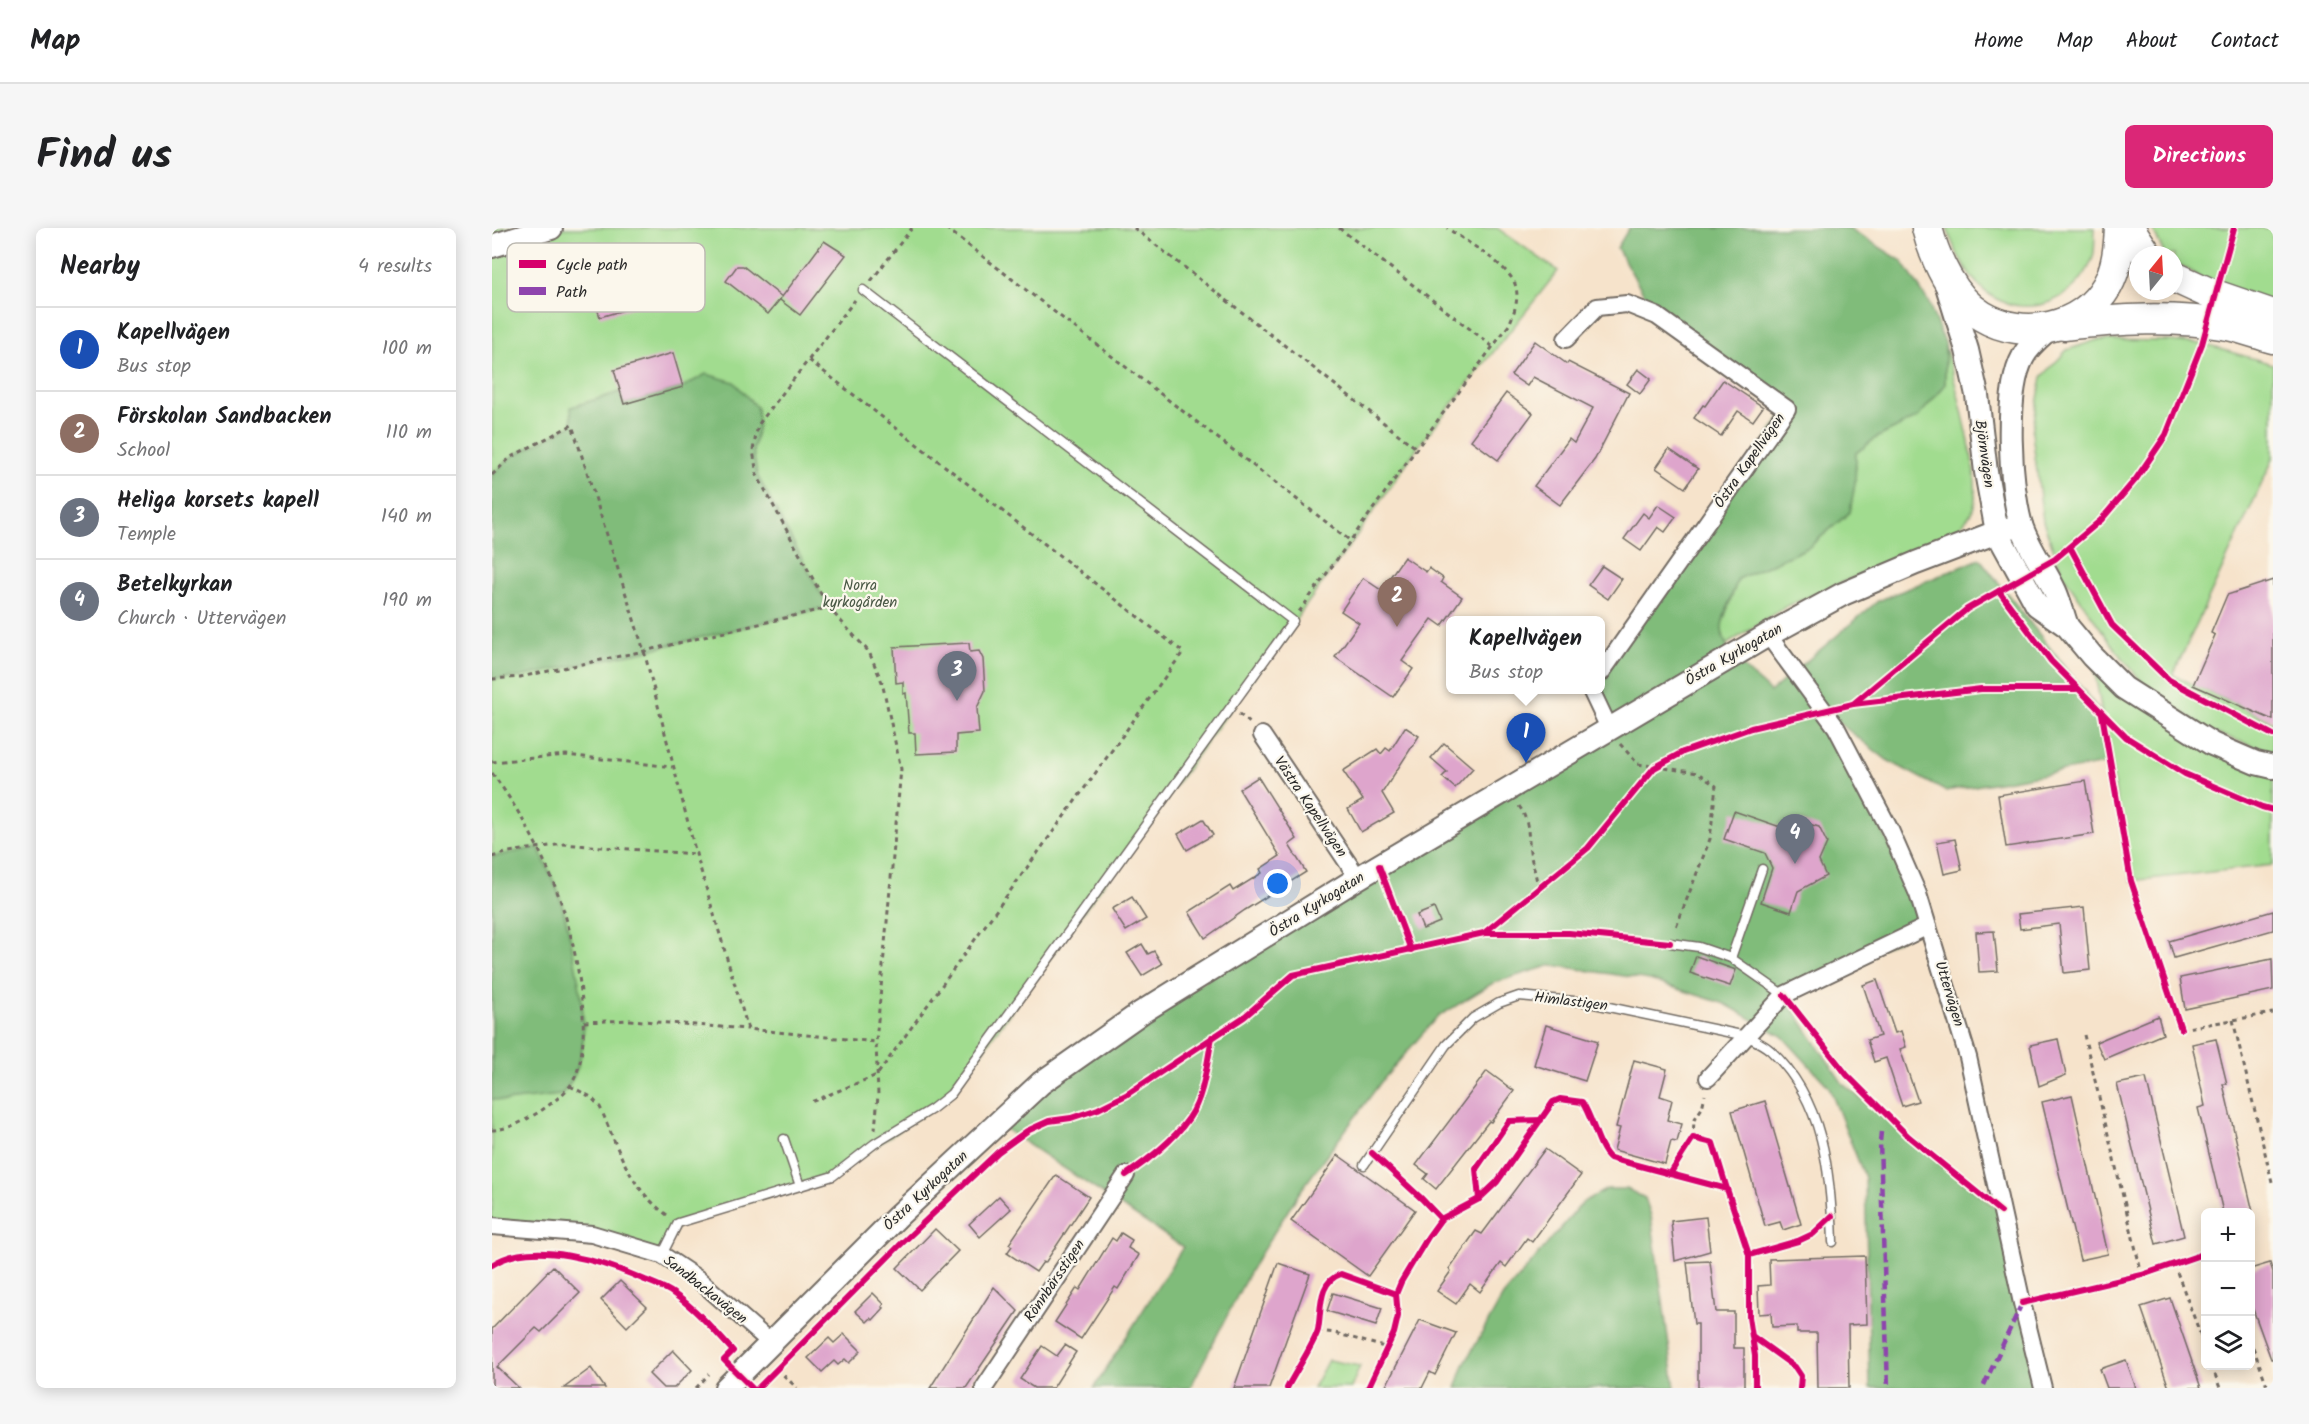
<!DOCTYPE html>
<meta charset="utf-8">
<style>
:root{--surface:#fff;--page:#f6f6f6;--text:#202124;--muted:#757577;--line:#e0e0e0;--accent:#db2777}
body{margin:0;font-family:Kalam,sans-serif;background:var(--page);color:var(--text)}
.controls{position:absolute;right:18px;bottom:18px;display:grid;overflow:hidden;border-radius:9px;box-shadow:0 3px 15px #0003}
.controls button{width:54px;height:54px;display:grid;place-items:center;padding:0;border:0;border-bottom:2px solid var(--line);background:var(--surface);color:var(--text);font:30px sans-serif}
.compass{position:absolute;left:1637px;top:18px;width:54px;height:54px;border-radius:50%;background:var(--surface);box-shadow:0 3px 15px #0003;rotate:18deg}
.you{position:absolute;left:786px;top:656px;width:21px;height:21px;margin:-15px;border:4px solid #fff;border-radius:50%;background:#1a73e8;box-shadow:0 0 0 9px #1a73e833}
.badge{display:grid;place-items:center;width:39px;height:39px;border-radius:50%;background:var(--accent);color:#fff;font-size:20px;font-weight:700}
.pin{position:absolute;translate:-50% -50px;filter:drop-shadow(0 2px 3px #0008)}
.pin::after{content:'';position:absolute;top:32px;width:21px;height:18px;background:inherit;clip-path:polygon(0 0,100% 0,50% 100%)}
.popup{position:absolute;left:954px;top:388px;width:159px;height:78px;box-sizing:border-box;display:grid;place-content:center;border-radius:9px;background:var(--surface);filter:drop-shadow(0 2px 4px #0005);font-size:20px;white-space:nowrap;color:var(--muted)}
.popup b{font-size:22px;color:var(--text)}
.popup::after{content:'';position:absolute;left:50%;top:100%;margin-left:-12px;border:12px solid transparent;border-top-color:var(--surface)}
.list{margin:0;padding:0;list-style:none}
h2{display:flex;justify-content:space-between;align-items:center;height:78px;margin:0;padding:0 24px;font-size:26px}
h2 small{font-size:20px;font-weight:400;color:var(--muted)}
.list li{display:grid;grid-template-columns:39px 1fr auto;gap:18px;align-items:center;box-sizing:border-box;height:84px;padding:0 24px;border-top:2px solid var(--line)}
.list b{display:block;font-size:22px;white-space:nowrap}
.list p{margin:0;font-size:20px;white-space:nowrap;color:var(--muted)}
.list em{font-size:20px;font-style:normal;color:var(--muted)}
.icon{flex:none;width:33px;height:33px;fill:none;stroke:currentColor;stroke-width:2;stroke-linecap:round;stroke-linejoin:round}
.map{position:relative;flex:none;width:1781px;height:1160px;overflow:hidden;border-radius:9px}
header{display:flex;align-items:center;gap:36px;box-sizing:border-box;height:84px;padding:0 30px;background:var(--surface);border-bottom:2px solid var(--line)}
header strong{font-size:28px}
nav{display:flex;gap:33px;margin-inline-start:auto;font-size:21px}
.intro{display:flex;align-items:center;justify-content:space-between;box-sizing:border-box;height:144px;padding:0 36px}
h1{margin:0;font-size:42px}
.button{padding:15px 27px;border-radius:9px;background:var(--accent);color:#fff;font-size:21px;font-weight:700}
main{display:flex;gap:36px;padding:0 36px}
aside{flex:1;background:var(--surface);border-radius:9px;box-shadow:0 3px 15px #0003}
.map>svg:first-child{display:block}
.green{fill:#a1dc8f;stroke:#66845d;stroke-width:1.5}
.forest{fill:#80bc7a;stroke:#567452;stroke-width:1.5}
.building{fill:#dea5cc}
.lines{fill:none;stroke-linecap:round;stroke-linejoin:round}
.lane-casing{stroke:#726b63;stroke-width:11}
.street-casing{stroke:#726b63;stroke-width:20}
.secondary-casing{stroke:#726b63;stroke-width:26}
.highway-casing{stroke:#726b63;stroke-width:33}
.path{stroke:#726b63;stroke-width:3;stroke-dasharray:4.5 4.5;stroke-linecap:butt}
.lane{stroke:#fff;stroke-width:8}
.street{stroke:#fff;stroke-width:16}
.secondary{stroke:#fff;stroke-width:22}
.highway{stroke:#fff;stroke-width:30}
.quiet{stroke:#8e44ad;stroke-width:4.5;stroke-dasharray:9 4.5;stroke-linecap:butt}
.cycleway-casing{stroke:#fbf7ec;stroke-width:10}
.cycleway{stroke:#d6006c;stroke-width:6}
.labels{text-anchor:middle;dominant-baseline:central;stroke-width:4.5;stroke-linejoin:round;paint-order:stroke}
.street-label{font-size:15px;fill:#2b2b2b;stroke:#fbf7ec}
.park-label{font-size:15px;fill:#485744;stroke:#fbf7ec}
.key{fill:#fbf7ec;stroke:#bdbab2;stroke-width:1.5}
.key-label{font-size:16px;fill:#2b2b2b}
</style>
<header>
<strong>Map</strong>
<nav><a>Home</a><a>Map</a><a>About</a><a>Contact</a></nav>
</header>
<div class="intro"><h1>Find us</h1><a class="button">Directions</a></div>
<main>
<aside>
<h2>Nearby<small>4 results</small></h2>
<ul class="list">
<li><span class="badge" style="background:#1a4fb4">1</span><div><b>Kapellvägen</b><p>Bus stop</p></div><em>100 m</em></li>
<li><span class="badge" style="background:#8d6e63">2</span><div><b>Förskolan Sandbacken</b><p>School</p></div><em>110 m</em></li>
<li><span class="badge" style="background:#6b7280">3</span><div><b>Heliga korsets kapell</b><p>Temple</p></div><em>140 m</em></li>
<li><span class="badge" style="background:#6b7280">4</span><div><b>Betelkyrkan</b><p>Church · Uttervägen</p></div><em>190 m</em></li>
</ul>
</aside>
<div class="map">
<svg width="1781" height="1160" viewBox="0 0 1781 1160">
<rect width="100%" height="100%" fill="#fbf7ec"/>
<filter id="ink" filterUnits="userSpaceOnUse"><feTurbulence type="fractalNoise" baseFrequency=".0167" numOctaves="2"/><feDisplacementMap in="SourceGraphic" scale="12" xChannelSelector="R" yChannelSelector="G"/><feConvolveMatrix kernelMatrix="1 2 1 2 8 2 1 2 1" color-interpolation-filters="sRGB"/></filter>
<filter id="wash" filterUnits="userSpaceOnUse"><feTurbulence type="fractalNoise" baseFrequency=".008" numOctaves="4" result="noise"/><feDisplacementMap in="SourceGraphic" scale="24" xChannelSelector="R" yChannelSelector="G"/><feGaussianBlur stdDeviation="1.35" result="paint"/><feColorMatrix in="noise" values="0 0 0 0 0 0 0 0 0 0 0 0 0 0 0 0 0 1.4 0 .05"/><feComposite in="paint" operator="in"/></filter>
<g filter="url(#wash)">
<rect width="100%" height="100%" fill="#f6e3cb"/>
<!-- green -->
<g class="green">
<polygon points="0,0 1005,0 1066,43 925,220 860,314 459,866 341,948 187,995 170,1027 100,1006 0,998"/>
<path d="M1455,0H1603C1602,10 1604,23 1600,32C1584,72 1538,91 1501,69C1479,56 1462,23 1455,0Z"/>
<polygon points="1660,0 1781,0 1781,78 1718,55 1682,33 1682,27 1673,27"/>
<polygon points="1605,112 1677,113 1710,116 1781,136 1781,231 1681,447 1781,494 1781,524 1722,505 1655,460 1623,421 1571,347 1551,293 1540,204 1550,149 1575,122"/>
<path d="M1453,117C1461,149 1492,253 1481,281C1474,296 1462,303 1448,312L1293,379L1234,417L1229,399L1246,351L1317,319L1358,284L1363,255L1364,225L1384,210L1426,189L1453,157Z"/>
<polygon points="1600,428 1632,460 1781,539 1781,637 1639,653"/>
<polygon points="836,1132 868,1138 859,1160 821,1160"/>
</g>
<!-- forest -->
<g class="forest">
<path d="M1137,0H1357L1410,33L1436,73L1453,117V157L1426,189L1384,210L1364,225L1363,255L1358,284L1317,319L1246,351C1242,363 1229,390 1230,401C1231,427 1261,447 1278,464L1386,373L1488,331L1610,486L1619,535L1453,563L1395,532L1333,484L1436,698L1292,767L1351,856L1509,984L1551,1160H1378L1373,950L1337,859L1290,808L1233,776L1158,752L1060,737L1001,755L944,790L889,854L807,965L759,1041L698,1160H602L691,1019L504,895L549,855L1117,500L1099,462H1109V445L1295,181L1165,88L1125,20Z"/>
<polygon points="214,146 242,154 265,180 266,197 261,222 265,247 336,379 152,423 28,449 0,451 0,247 19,229 80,197 79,179 128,164 132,176 191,159"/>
<path d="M46,619C52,633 59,647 65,661C72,681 77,704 81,724C90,770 104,829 69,867L13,873L0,871V629Z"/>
<polygon points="1115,961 1135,961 1153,970 1159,988 1183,1160 964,1160 972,1137 1011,1068 1091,974"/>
</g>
<g id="blocks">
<!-- building -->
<g class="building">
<polygon points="332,13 354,27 308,87 288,72 289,70 276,86 234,53 245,38 251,38 290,69"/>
<polygon points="160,53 165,72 108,89 102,71"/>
<polygon points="1043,113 1075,136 1076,134 1137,165 1103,231 1068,277 1042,258 1077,211 1082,215 1101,180 1041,149 1035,158 1019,147"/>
<polygon points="181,125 191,159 132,176 122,142"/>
<polygon points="1146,141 1159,151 1148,166 1135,156"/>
<polygon points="1231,152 1271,179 1261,193 1246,183 1229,208 1202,190 1211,177 1213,178"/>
<polygon points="1014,165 1041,185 1006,232 979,212"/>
<polygon points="1177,221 1206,241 1193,260 1164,240"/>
<polygon points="1166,277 1184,289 1173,304 1166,299 1149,323 1132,311 1151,285 1157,290"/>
<polygon points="912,329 934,344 937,340 951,350 949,354 970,369 950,398 940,391 910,433 921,441 901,469 843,429 867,395 849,383 871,350 889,362"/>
<polygon points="1110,338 1130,351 1116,371 1096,357"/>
<polygon points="1781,352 1781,492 1701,457 1723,407 1719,405 1735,367"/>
<polygon points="477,415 478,424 487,423 491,431 493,463 485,480 487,505 464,507 464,524 424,526 423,505 417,505 414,465 411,466 411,454 404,455 402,419"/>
<polygon points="913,499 927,508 890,565 902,585 869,604 856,581 871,572 851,543 885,521 889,526 894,520 898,523"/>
<polygon points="952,515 981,540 963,560 950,549 955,544 939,530"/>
<polygon points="766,549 805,611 797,617 814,644 753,682 713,710 697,684 738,658 741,663 770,645 768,641 788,628 747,561"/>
<polygon points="1593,553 1602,606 1514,619 1506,567"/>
<polygon points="1242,583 1294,601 1309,594 1327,599 1335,615 1327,633 1334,648 1306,663 1299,684 1269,674 1280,640 1273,625 1232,611"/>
<polygon points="711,591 721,607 695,622 686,606"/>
<polygon points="1463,611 1470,642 1452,646 1445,614"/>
<polygon points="640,669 654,691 634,703 620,681"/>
<polygon points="1592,679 1598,742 1572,745 1567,696 1528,701 1526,686"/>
<polygon points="942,680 948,694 931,701 925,687"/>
<polygon points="1781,683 1781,702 1682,730 1677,713"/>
<polygon points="1502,703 1506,743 1487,744 1484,704"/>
<polygon points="650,716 656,726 662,723 670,736 650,748 635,725"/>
<polygon points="1204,728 1244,742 1238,758 1198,745"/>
<polygon points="1780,731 1781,762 1693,781 1688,750"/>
<polygon points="1385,752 1403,805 1409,803 1414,819 1408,821 1426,873 1410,878 1394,830 1382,834 1375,812 1388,808 1371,757"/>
<polygon points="1666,788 1671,806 1612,831 1604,814"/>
<polygon points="1054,797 1106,813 1093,853 1042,837"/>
<polygon points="1566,811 1574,847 1547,858 1538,817"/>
<polygon points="1724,811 1735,856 1731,856 1761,984 1731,984 1706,880 1713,878 1700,816"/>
<polygon points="1142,832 1175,841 1168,868 1180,872 1175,892 1190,896 1185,914 1179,913 1173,936 1122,922 1128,900 1124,899"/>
<polygon points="995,843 1022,863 999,894 997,893 944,961 932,951 936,946 924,937"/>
<polygon points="1654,850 1692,1008 1664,1016 1625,856"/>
<polygon points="1580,867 1616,1026 1588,1032 1550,874"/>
<polygon points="1273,873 1309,996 1291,1002 1288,994 1273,998 1240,883"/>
<polygon points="1053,921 1089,947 1040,1014 1035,1010 1014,1039 1009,1035 988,1064 978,1056 964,1076 945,1063 959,1043 957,1041 984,1003 990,1006"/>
<polygon points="846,927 923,982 876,1048 799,993"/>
<polygon points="564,947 597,969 553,1035 551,1034 544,1044 515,1025 520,1018 517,1016"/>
<polygon points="507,968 519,981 488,1009 477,996"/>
<polygon points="1214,989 1218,1023 1183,1033 1179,993"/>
<polygon points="443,1001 466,1023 428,1062 405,1040"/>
<polygon points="629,1005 640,1012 636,1020 647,1027 626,1061 623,1059 589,1111 563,1094 585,1060 588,1062 620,1010 624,1013"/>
<polygon points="1373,1028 1375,1096 1356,1097 1357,1160 1326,1160 1325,1105 1305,1105 1305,1098 1280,1099 1279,1085 1267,1086 1266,1058 1278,1057 1277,1031"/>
<polygon points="1218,1033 1224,1084 1242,1084 1242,1120 1252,1120 1252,1160 1206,1160 1206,1096 1202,1096 1195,1034"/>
<polygon points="786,1035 818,1046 794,1112 777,1160 742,1160"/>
<polygon points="1778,1035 1781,1044 1781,1131 1779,1131 1758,1073 1758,1041"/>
<polygon points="61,1038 88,1065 49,1104 44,1100 5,1139 27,1160 0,1160 0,1101"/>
<polygon points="128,1053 155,1079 135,1099 109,1072"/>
<polygon points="502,1059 526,1083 474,1160 438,1160"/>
<polygon points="381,1065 392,1076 390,1079 392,1080 381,1092 379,1090 375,1094 363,1083"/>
<polygon points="841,1065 890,1080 884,1098 835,1083"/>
<polygon points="1678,1070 1709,1160 1677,1160 1649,1079"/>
<polygon points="928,1092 964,1105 943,1147 938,1144 930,1160 893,1160"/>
<polygon points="352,1106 369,1123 357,1135 353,1131 346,1137 342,1133 330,1144 316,1130 337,1110 342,1115"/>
<polygon points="573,1117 584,1124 561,1160 542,1160 528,1151 550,1118 565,1128"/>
<polygon points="181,1122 200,1142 182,1160 171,1160 157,1146"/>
<polygon points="1634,1132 1644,1160 1615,1160 1608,1141"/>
<polygon points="99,1140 113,1160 72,1160"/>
</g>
</g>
</g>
<g filter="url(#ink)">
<use href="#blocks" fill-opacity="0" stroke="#726b63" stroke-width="1.5"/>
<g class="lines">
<!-- lane casing -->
<g class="lane-casing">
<g id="lane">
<polyline points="1178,715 1207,719 1239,730 1292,767"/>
<polyline points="1239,730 1270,641"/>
<polyline points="292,911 308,958"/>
<path d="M872,937L954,817L981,790L1007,775L1027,768L1093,774L1254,808C1262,812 1271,816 1278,822C1332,871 1339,946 1341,1014"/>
<polyline points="170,1027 186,995 341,948 382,916 440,881 459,866 801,393 371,62"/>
</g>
</g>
<!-- street casing -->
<g class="street-casing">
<g id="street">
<polyline points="1074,111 1105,79 1135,76 1165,88 1295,181 1109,445"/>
<polyline points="1276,407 1344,499 1398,602 1426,666 1476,829 1530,1075 1551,1160"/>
<polyline points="1099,462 1117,500"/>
<polyline points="770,507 866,650"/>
<polyline points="1216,850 1292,767 1436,698"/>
<polyline points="0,998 100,1006 170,1027 206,1051 279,1115"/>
<polyline points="492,1160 634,947"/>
</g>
</g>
<!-- secondary casing -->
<g class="secondary-casing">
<g id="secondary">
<polyline points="0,18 59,0"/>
<polyline points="1455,58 1475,122 1485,167 1494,244 1505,304 1545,377 1575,398 1600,428 1632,460 1720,516 1764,535 1781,539"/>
<path d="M1559,99C1549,108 1537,117 1531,129C1512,163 1518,260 1529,297C1537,321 1553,341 1563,363C1568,374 1571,387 1575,398"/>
<polyline points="234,1160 406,988 549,855 650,784 866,650 1276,407 1351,366 1424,335 1505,304 1529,297"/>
</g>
</g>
<!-- highway casing -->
<g class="highway-casing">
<g id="highway">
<path d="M1435,0C1443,31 1461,71 1490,88C1532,113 1590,101 1615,58C1625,40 1627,20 1628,0"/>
<polyline points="1637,0 1655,27"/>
<polyline points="1682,49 1717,65 1781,87"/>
<path d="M1572,97C1628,91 1681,88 1736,97C1751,100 1766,106 1781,110"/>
</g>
</g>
<!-- path -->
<g class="path">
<polyline points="454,0 860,314"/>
<polyline points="642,0 924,220"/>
<polyline points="847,0 1000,118"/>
<polyline points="379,53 420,0"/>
<polyline points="317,132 691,424 385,847 319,874"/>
<polyline points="0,247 19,229 80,197 152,423 204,626 256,801 384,814 409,541 390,454 377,424 336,379 265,247 261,222 266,197 363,72"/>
<path d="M807,384L925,220L1017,97C1022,85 1028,70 1023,56C1015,36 973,13 955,0"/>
<polyline points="0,451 28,449 152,423 335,380"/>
<polyline points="747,486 758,495"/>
<polyline points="1128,516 1146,536 1206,545 1224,558 1218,611 1183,702"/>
<polyline points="0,534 74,527 180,539"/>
<path d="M0,545C26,580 48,620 64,661C82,704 107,818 78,858C71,867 60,875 50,882C34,892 19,901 0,902"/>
<path d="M1027,578C1039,595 1035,610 1039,629C1042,641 1045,650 1046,663"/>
<polyline points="0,629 17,624 71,616 203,626"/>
<polyline points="1741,792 1781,958"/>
<polyline points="92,794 138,792 255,801"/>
<polyline points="1689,801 1781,785"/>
<polyline points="1592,807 1650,1047"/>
<path d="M78,858L99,869L108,879C127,922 136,958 175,987"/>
<polyline points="383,902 386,867 384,814"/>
<polyline points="1201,910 1202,892 1210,880 1213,867"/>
<polyline points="890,934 930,971 949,991"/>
<polyline points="1178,946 1201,910 1221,915 1235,961"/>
<polyline points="987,971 984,941 1017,893 1049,892"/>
<polyline points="1257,1027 1306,1013 1327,1000"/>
<polyline points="1682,1036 1714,1121"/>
<polyline points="826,1103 843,1105 896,1120"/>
<polyline points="1260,1108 1303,1139 1309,1148 1308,1160"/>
<polyline points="1758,1111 1776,1160"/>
<polyline points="1720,1138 1728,1160"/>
<polyline points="285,1141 305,1160"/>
<polyline points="204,1160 217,1146"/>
<path d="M795,1160C802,1146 823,1114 826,1102C830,1082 825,1054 849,1046L904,1066"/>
<path d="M876,1160L902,1105L906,1088L904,1066L909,1054L936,1009L949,991L987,971L1005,954L1061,874L1068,871L1090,874C1101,890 1106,920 1118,930L1235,961L1257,1027V1089L1263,1128V1160"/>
</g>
<!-- lane -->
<use href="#lane" class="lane"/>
<!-- street -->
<use href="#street" class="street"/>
<!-- secondary -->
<use href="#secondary" class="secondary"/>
<!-- highway -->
<use href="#highway" class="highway"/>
<!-- quiet -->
<g class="quiet">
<polyline points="1389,904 1388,914 1396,1160"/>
<polyline points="1492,1157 1530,1075"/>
</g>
<!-- cycleway casing -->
<g class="cycleway-casing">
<g id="cycleway">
<polyline points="1578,319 1620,397 1677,452 1781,507"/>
<polyline points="1507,363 1559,433 1634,509 1693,546 1770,579 1781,582"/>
<polyline points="1361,476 1489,461 1584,461"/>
<polyline points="1610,486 1639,653 1689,801"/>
<polyline points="887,638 919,722"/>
<polyline points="992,705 1096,620 1162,540 1191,524 1259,500 1361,476 1475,381 1563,331 1609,292 1644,251 1674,207 1710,116 1742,0"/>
<polyline points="1292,767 1355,847 1416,908 1509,984"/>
<polyline points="880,925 930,971 949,991"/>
<polyline points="1178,946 1201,910 1221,915 1235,961"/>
<path d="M634,947C657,931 681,913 697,890C712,869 715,835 720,809"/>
<polyline points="987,971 984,941 1017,893 1049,892"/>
<polyline points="1257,1027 1306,1013 1321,1006 1340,988"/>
<path d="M0,1037C40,1010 113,1034 153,1052C163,1056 174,1060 182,1066C204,1081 223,1103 241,1123L232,1132L260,1160"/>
<polyline points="1530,1075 1650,1047 1714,1025"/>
<polyline points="1260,1108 1303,1139 1309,1148 1308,1160"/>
<polyline points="266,1160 407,1018 506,924 535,903 557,893 579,890 606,881 634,867 752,789 801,747 992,705 1077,705 1178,715"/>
<path d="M795,1160C802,1146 823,1114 826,1102C830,1082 825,1054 849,1046L904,1066"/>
<path d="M876,1160L902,1105L906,1088L904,1066L909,1054L936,1009L949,991L987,971L1005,954L1061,874L1068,871L1090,874C1101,890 1106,920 1118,930L1235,961L1257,1027V1089L1263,1128V1160"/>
</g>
</g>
<!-- cycleway -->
<use href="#cycleway" class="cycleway"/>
</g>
</g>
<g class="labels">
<!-- street labels -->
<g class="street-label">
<text transform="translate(1492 226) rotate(82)">Björnvägen</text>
<text transform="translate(1258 233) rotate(-55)">Östra Kapellvägen</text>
<text transform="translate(1242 427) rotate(-30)">Östra Kyrkogatan</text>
<text transform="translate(818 579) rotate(56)">Västra Kapellvägen</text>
<text transform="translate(825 677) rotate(-32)">Östra Kyrkogatan</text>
<text transform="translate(1457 766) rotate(73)">Uttervägen</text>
<text transform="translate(1079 774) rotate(7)">Himlastigen</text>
<text transform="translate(434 963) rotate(-43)">Östra Kyrkogatan</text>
<text transform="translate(563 1053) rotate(-56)">Rönnbärsstigen</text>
<text transform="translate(213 1062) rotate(38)">Sandbackavägen</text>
</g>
<!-- park labels -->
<g class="park-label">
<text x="368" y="358">Norra<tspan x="368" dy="17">kyrkogården</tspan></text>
</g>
</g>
<!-- legend -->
<rect x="15" y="15" width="198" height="69" rx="9" class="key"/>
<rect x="27" y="32" width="27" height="8" fill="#d6006c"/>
<rect x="27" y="59" width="27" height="8" fill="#8e44ad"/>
<g class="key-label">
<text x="64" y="42">Cycle path</text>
<text x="64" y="69">Path</text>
</g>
</svg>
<div class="controls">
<button>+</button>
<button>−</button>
<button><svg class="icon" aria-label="layers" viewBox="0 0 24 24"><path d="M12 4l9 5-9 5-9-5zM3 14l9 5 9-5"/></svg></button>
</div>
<svg class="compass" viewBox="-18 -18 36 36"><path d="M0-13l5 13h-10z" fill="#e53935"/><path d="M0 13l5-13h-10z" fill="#757577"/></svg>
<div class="you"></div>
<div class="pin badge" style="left:1034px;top:535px;background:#1a4fb4">1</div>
<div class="popup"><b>Kapellvägen</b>Bus stop</div>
<div class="pin badge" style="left:905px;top:399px;background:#8d6e63">2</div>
<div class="pin badge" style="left:465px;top:473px;background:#6b7280">3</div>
<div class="pin badge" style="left:1303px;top:636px;background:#6b7280">4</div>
</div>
</main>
